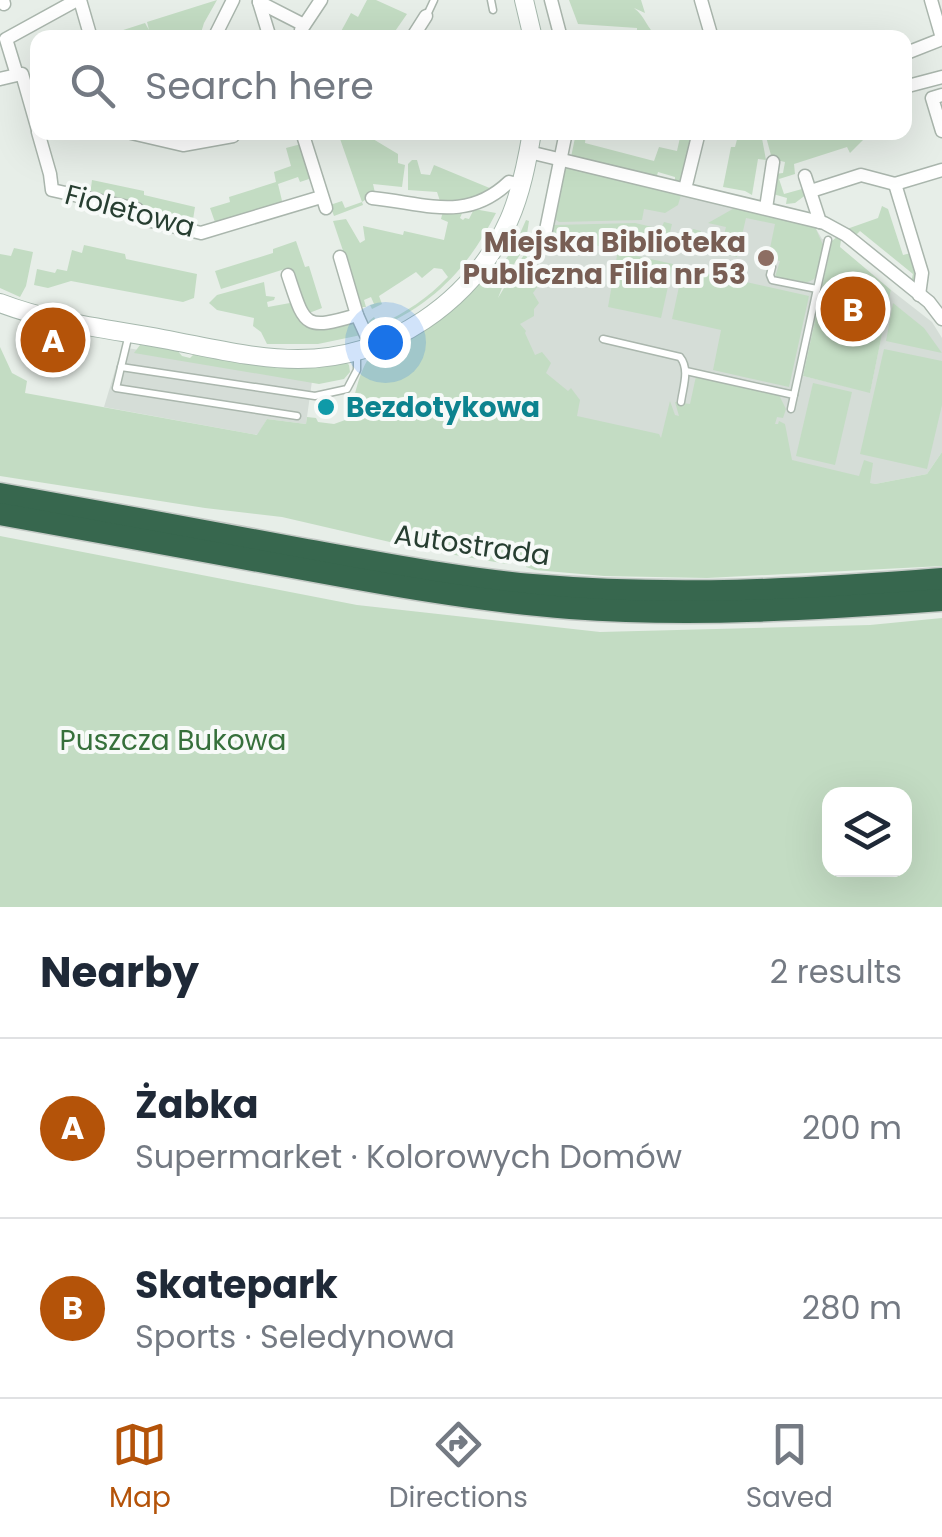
<!DOCTYPE html>
<meta charset="utf-8">
<style>
:root{--surface:#fff;--page:#f6f6f7;--text:#1f2937;--muted:#747a83;--line:#e0e1e3;--accent:#b45309}
body{margin:0;font-family:Poppins,sans-serif;background:var(--page);color:var(--text)}
.controls{position:absolute;right:30px;bottom:30px;display:grid;overflow:hidden;border-radius:20px;box-shadow:0 10px 40px #0002}
.controls button{width:90px;height:90px;display:grid;place-items:center;padding:0;border:0;border-bottom:2px solid var(--line);background:var(--surface);color:var(--text);font:50px sans-serif}
.you{position:absolute;left:385px;top:342px;width:35px;height:35px;margin:-25px;border:8px solid #fff;border-radius:50%;background:#1a73e8;box-shadow:0 0 0 15px #1a73e833}
.badge{display:grid;place-items:center;width:65px;height:65px;border-radius:50%;background:var(--accent);color:#fff;font-size:32px;font-weight:700}
.pin{position:absolute;translate:-50% -50%;border:5px solid #fff;box-shadow:0 2px 10px #0006}
.list{margin:0;padding:0;list-style:none}
h2{display:flex;justify-content:space-between;align-items:center;height:130px;margin:0;padding:0 40px;font-size:42px}
h2 small{font-size:32px;font-weight:400;color:var(--muted)}
.list li{display:grid;grid-template-columns:65px 1fr auto;gap:30px;align-items:center;box-sizing:border-box;height:180px;padding:0 40px;border-top:2px solid var(--line)}
.list b{display:block;font-size:38px;white-space:nowrap}
.list p{margin:0;font-size:32px;white-space:nowrap;color:var(--muted)}
.list em{font-size:32px;font-style:normal;color:var(--muted)}
.icon{flex:none;width:55px;height:55px;fill:none;stroke:currentColor;stroke-width:2;stroke-linecap:round;stroke-linejoin:round}
.map{position:relative;flex:none;width:942px;height:907px;overflow:hidden}
.search{position:absolute;background:var(--surface);box-shadow:0 10px 40px #0002;left:30px;right:30px;top:30px;height:110px;display:flex;align-items:center;gap:25px;box-sizing:border-box;padding:0 35px;border-radius:20px;color:var(--muted);font-size:38px}
.sheet{height:490px;background:var(--surface)}
nav{display:flex;justify-content:space-around;align-items:center;box-sizing:border-box;height:140px;border-top:2px solid var(--line);background:var(--surface);font-size:28px;color:var(--muted)}
nav a{display:grid;justify-items:center;gap:5px}
nav .on{color:var(--accent)}
.map>svg:first-child{display:block}
.built{fill:#d5ddd7}
.green{fill:#c3dcc3;fill-rule:evenodd}
.lines{fill:none;stroke-linecap:round;stroke-linejoin:round}
.lane-casing{stroke:#aab6ad;stroke-width:9}
.street-casing{stroke:#aab6ad;stroke-width:15}
.secondary-casing{stroke:#a6b8ad;stroke-width:20}
.highway-casing{stroke:#c3c9c5;stroke-width:25}
.lane{stroke:#fff;stroke-width:6}
.street{stroke:#fff;stroke-width:12}
.secondary{stroke:#fff;stroke-width:18}
.highway{stroke:#37674e;stroke-width:22}
.education-dot{fill:#8d6e63;stroke:#f7faf8;stroke-width:4}
.culture-dot{fill:#0f9aa8;stroke:#f7faf8;stroke-width:4}
.labels{text-anchor:middle;dominant-baseline:central;stroke-width:8;stroke-linejoin:round;paint-order:stroke}
.street-label{font-size:28px;fill:#273e31;stroke:#f7faf8}
.education-label{font-size:28px;font-weight:bold;fill:#785e54;stroke:#f7faf8;text-anchor:end}
.culture-label{font-size:28px;font-weight:bold;fill:#0d838f;stroke:#f7faf8;text-anchor:start}
.park-label{font-size:28px;fill:#36703b;stroke:#f7faf8}
</style>
<div class="map">
<svg width="942" height="907" viewBox="0 0 942 907">
<rect width="100%" height="100%" fill="#e7eee8"/>
<!-- built -->
<g class="built">
<polygon points="566,168 815,227 822,239 832,241 803,376 870,392 891,290 932,322 942,338 942,452 927,474 875,484 832,481 553,418 502,305 535,266 536,233 549,236"/>
<polygon points="122,347 312,381 306,424 267,419 258,435 104,407"/>
</g>
<!-- green -->
<g class="green">
<polygon points="217,0 204,23 200,36 204,37 118,37 117,32 145,23 149,30 147,22"/>
<polygon points="367,0 376,0 407,14 391,37 338,37 351,13 358,17"/>
<path d="M569,0H641L645,13L634,8C645,16 647,29 658,37H637V28L578,24Z"/>
<polygon points="739,132 761,133 766,160 758,159 752,195 745,191 723,187 731,147 735,147"/>
<polygon points="790,132 870,133 850,153 847,147 794,164 795,174 779,179 784,194 802,189 800,181 803,182 807,194 795,203 786,204 787,198 773,194 775,174 783,173 785,162 772,159 765,133 789,136"/>
<polygon points="338,133 363,133 398,154 398,163 405,165 402,187 373,184 375,193 362,202 363,205 334,216 330,205 342,201 345,208 362,202"/>
<polygon points="576,133 586,133 585,143 654,161 659,147 677,151 681,133 694,133 684,174 679,181 675,180 675,177 658,172 656,179 571,157"/>
<polygon points="301,144 312,178 300,182 298,177 278,184 283,205 216,225 210,208 230,202 229,197 276,182 274,172 291,166 286,148"/>
<polygon points="412,160 417,160 421,174 430,175 434,165 492,189 471,201 441,204 437,192 408,190 408,164"/>
<polygon points="567,167 681,195 678,205 665,213 644,209 642,220 559,222 555,219 564,170"/>
<polygon points="92,180 144,191 144,195 195,207 192,226 150,217 148,208 90,195"/>
<path d="M738,206L815,227L823,245L816,277C805,288 789,280 775,277L780,261L768,258L775,224L746,218L737,257L689,246L693,229L701,231L700,237L722,242L726,227L708,223Z"/>
<polygon points="882,206 888,209 903,255 911,253 917,273 914,283 911,282 913,274 860,231 854,237 844,230 878,218"/>
<path d="M474,209L496,213C467,270 431,307 371,331L367,326L369,321L374,317L379,325C405,313 428,298 448,277L442,269L434,268L422,278L416,272L379,296L382,304L372,309L370,305L374,304L371,297L364,300L366,307H362L333,221L346,219L360,243L365,240L363,226L403,235L404,231L444,240L448,222L441,219L443,211H463L460,218L463,220L465,218L469,219Z"/>
<path d="M526,220L529,221L525,247L507,275L498,298L525,253L532,269L543,279L533,293L539,303L534,309V316L520,324L526,331L525,333L535,355L542,352L551,363L546,373L568,391L571,388L580,400L577,416L659,434L661,438L670,401L675,415L679,416L675,402L690,404L696,376L779,395L786,409L783,418L777,417L775,424H778L779,421L785,424L792,460L859,476L864,460L873,463L870,483L875,484L927,474L942,452V566L707,578L604,576L535,570L526,567V558L516,556L507,564L420,549L282,517L205,508L0,476V347L12,373L27,381L25,393L257,435L267,419L306,424L307,417L316,418L318,422L334,424L348,419C355,398 357,377 368,359L480,278L491,281L514,247Z"/>
<polygon points="664,222 672,224 668,241 624,232 619,252 673,264 661,318 608,307 618,250 550,236 554,225 635,223 661,229"/>
<polygon points="838,236 841,240 840,247 891,290 870,393 803,376 832,241"/>
<polygon points="296,241 305,267 309,266 322,308 304,315 288,268 221,289 215,271 273,253 273,249"/>
<polygon points="84,245 125,254 126,259 197,274 194,298 183,302 71,281 48,288 34,285 37,269 55,273 57,269 67,271 72,250 82,253"/>
<polygon points="14,248 33,252 26,286 20,297 0,288 0,254 11,256"/>
<polygon points="683,268 809,296 789,387 713,370 721,330 672,319"/>
<polygon points="264,282 266,296 275,297 274,300 267,302 268,307 290,303 294,305 298,314 354,323 361,335 318,344 267,344 261,332 253,326 254,318 217,310 209,303 217,295"/>
<polygon points="893,303 924,328 942,353 886,341"/>
<polygon points="151,343 176,349 182,356 190,358 195,353 345,361 349,365 350,372 344,379 319,384 134,353 140,345 150,346"/>
<polygon points="884,349 942,361 942,405 927,469 860,454"/>
<polygon points="813,383 852,392 835,465 796,456"/>
<path d="M0,536L357,605L600,632L870,625L942,618V907H0ZM830,794H904V869H830Z"/>
</g>
<g class="lines">
<!-- lane casing -->
<g class="lane-casing">
<g id="lane">
<polyline points="491,0 493,10"/>
<polyline points="427,15 434,0"/>
<polyline points="772,267 770,275 772,280 817,289 828,240"/>
<polyline points="129,334 116,388 297,416"/>
<path d="M603,339L680,357C690,369 683,387 681,402"/>
<polyline points="121,367 315,396 347,389 357,370 357,351"/>
<polyline points="686,371 794,395 817,289"/>
<polyline points="791,409 794,395"/>
</g>
</g>
<!-- street casing -->
<g class="street-casing">
<g id="street">
<polyline points="3,0 4,4"/>
<polyline points="80,0 91,38"/>
<polyline points="551,0 561,38"/>
<polyline points="701,0 712,38"/>
<polyline points="931,0 942,38"/>
<polyline points="259,2 304,25"/>
<polyline points="259,2 270,38"/>
<polyline points="301,30 321,0"/>
<polyline points="214,38 233,0"/>
<polyline points="412,38 426,16"/>
<polyline points="904,54 942,39"/>
<polyline points="17,75 22,74 38,130"/>
<polyline points="0,79 17,75 6,39 77,0"/>
<polyline points="904,87 942,77"/>
<polyline points="942,95 932,98 942,131"/>
<polyline points="38,132 50,174 52,190 137,209 143,219 201,233 321,197"/>
<polyline points="127,132 183,145 233,136 232,132"/>
<polyline points="302,132 326,208"/>
<polyline points="529,152 824,223 846,235 929,302 942,319"/>
<polyline points="805,176 820,222"/>
<polyline points="895,184 922,273 919,295"/>
<polyline points="685,189 699,132"/>
<polyline points="811,191 861,175 895,184 942,170"/>
<path d="M372,198C425,203 466,223 509,182L521,185"/>
<polyline points="766,208 773,162"/>
<polyline points="545,235 566,132"/>
<path d="M288,275C305,326 303,331 357,315L340,257"/>
<polyline points="357,315 371,346"/>
</g>
</g>
<!-- secondary casing -->
<g class="secondary-casing">
<g id="secondary">
<polyline points="524,0 533,38"/>
<path d="M0,303C52,323 109,329 163,339C207,347 253,359 298,359C389,359 472,302 509,220C521,193 527,162 532,132"/>
</g>
</g>
<!-- highway casing -->
<g class="highway-casing">
<g id="highway">
<path d="M0,494C102,512 205,531 307,550C381,563 456,578 532,585C671,597 804,590 942,579"/>
<path d="M0,514C97,532 195,549 292,567C384,584 476,601 570,608C694,617 818,609 942,600"/>
</g>
</g>
<!-- lane -->
<use href="#lane" class="lane"/>
<!-- street -->
<use href="#street" class="street"/>
<!-- secondary -->
<use href="#secondary" class="secondary"/>
<!-- highway -->
<use href="#highway" class="highway"/>
</g>
<!-- markers -->
<circle class="education-dot" cx="766" cy="258" r="10"/>
<circle class="culture-dot" cx="326" cy="407" r="10"/>
<g class="labels">
<!-- street labels -->
<g class="street-label">
<text transform="translate(130 211) rotate(15)">Fioletowa</text>
<text transform="translate(472 545) rotate(8)">Autostrada</text>
</g>
<!-- education labels -->
<g class="education-label">
<text x="746" y="242">Miejska Biblioteka<tspan x="746" dy="32">Publiczna Filia nr 53</tspan></text>
</g>
<!-- culture labels -->
<g class="culture-label">
<text x="346" y="407">Bezdotykowa</text>
</g>
<!-- park labels -->
<g class="park-label">
<text x="173" y="740">Puszcza Bukowa</text>
</g>
</g>
</svg>
<div class="controls">
<button><svg class="icon" aria-label="layers" viewBox="0 0 24 24"><path d="M12 4l9 5-9 5-9-5zM3 14l9 5 9-5"/></svg></button>
</div>
<div class="you"></div>
<div class="pin badge" style="left:53px;top:340px">A</div>
<div class="pin badge" style="left:853px;top:309px">B</div>
<div class="search"><svg class="icon" aria-label="search" viewBox="0 0 24 24"><circle cx="10" cy="10" r="6"/><path d="M15 15l6 6"/></svg>Search here</div>
</div>
<section class="sheet">
<h2>Nearby<small>2 results</small></h2>
<ul class="list">
<li><span class="badge">A</span><div><b>Żabka</b><p>Supermarket · Kolorowych Domów</p></div><em>200 m</em></li>
<li><span class="badge">B</span><div><b>Skatepark</b><p>Sports · Seledynowa</p></div><em>280 m</em></li>
</ul>
</section>
<nav>
<a class="on"><svg class="icon" aria-label="map" viewBox="0 0 24 24"><path d="M3 6l6-2 6 2 6-2v14l-6 2-6-2-6 2zM9 4v14M15 6v14"/></svg>Map</a>
<a><svg class="icon" aria-label="directions" viewBox="0 0 24 24"><path d="M12 3l9 9-9 9-9-9zM9 14v-3h6M13 9l2 2-2 2"/></svg>Directions</a>
<a><svg class="icon" aria-label="saved" viewBox="0 0 24 24"><path d="M7 4h10v16l-5-4-5 4z"/></svg>Saved</a>
</nav>
